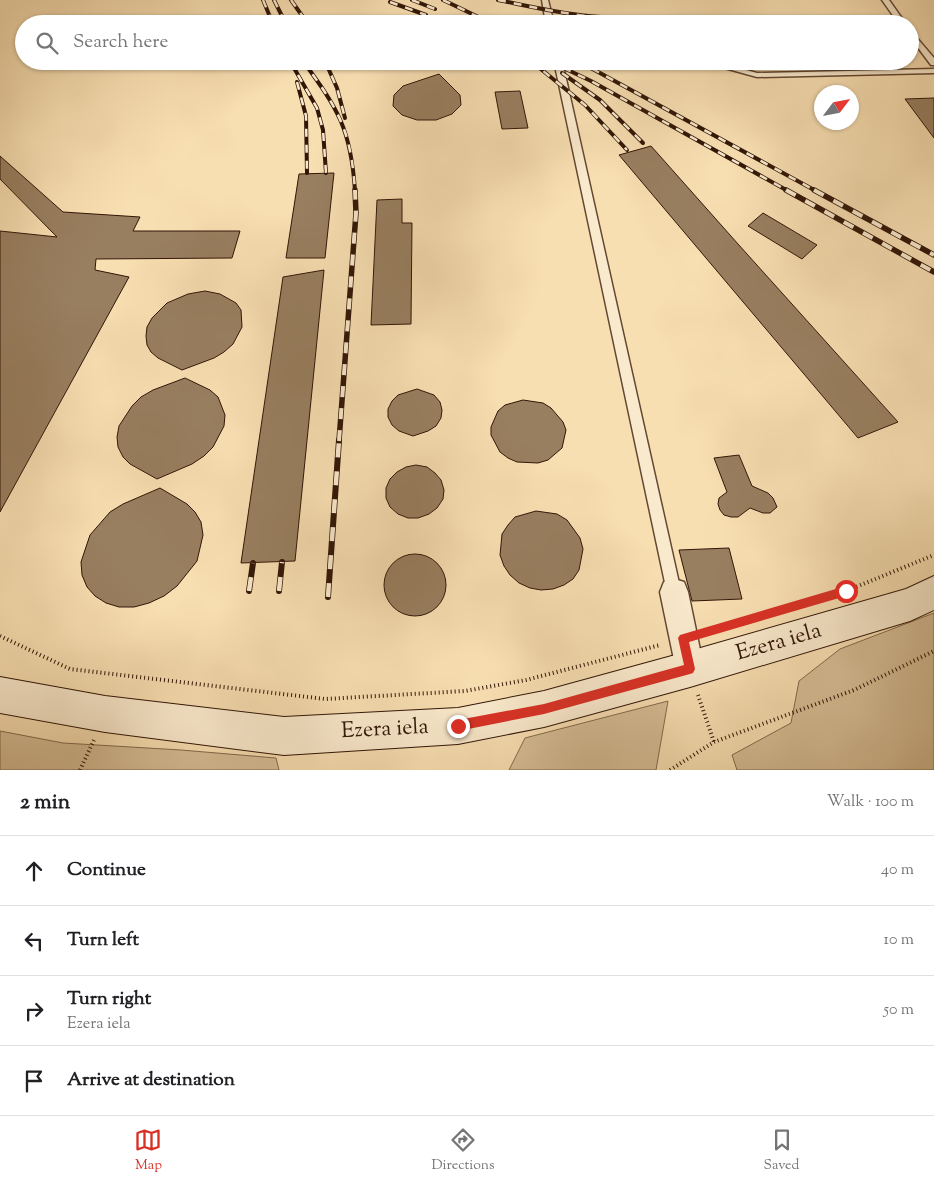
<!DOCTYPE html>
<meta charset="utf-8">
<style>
:root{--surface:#fff;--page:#f6f6f6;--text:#202124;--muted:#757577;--line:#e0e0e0;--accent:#d93025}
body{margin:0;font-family:"Sorts Mill Goudy",serif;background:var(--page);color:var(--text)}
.compass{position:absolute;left:814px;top:85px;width:45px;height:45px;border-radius:50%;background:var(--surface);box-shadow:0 1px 4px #0004;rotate:58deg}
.stop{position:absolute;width:15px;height:15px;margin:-11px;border:4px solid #d93025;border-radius:50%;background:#fff}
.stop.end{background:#d93025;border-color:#fff;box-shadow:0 1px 5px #0008}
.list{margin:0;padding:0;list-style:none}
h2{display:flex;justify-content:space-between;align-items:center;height:65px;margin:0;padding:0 20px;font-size:21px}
h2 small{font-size:16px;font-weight:400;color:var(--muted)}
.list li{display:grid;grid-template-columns:32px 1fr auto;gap:15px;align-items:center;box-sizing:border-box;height:70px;padding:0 20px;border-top:1px solid var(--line)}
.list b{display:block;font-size:19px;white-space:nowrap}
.list p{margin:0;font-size:16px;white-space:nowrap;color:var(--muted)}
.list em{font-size:16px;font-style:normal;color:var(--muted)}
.icon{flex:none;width:28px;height:28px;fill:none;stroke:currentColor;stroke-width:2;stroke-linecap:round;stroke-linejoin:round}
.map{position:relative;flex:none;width:934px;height:770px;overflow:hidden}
.search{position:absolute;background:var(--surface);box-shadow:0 1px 4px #0004;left:15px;right:15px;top:15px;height:55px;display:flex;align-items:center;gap:12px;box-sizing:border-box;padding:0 18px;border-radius:28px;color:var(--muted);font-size:19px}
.sheet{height:345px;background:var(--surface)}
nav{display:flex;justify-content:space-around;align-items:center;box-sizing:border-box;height:70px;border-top:1px solid var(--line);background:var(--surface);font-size:14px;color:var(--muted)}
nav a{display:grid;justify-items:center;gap:2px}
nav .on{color:var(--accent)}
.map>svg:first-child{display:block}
.green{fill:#d6bd95;stroke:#846a4e}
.building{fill:#987f60;stroke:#311607}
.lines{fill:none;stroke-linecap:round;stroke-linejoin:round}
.lane-casing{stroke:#634832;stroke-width:3}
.street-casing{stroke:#634832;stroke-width:3}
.secondary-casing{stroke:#311607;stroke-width:2}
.path{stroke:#311607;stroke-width:4;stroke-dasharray:1 3;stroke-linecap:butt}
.lane{fill:#faeacd;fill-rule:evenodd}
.street{fill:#faeacd;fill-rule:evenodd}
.secondary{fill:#faeacd;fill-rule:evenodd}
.rail-far2-casing{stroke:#311607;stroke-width:4}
.rail-far1-casing{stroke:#311607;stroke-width:5.5}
.rail-casing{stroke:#311607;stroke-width:6}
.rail-far2{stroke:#faeacd;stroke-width:2.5;stroke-dasharray:8;stroke-linecap:butt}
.rail-far1{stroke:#faeacd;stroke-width:4;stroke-dasharray:11;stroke-linecap:butt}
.rail{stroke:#faeacd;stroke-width:4.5;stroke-dasharray:14;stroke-linecap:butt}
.route{fill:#d93025}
.labels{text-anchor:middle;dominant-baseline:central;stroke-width:4.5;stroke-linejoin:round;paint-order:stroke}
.near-street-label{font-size:22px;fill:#311607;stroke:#faeacd}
</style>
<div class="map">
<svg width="934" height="770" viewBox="0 0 934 770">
<rect width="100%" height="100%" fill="#f8dfb2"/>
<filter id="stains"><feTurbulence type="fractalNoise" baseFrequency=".004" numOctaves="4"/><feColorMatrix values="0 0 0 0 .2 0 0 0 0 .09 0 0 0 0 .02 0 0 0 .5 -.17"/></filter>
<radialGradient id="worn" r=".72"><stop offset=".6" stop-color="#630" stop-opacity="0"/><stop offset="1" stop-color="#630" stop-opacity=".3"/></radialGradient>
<!-- green -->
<g class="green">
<polygon points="934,613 934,770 737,770 732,755 791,723 799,681 840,649"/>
<polygon points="668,701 656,770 509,770 525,738"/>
<polygon points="0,731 63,743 181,750 276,758 279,770 0,770"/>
</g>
<!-- building -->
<g class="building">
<polygon points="439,74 460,95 461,105 452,114 436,120 417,120 402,115 393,106 394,95 403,86"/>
<polygon points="520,91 528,128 502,129 495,92"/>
<polygon points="934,98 934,138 905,99"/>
<polygon points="651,146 738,244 898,422 858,438 619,155"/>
<polygon points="0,156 63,212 140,217 133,231 240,231 232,258 96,259 95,270 129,277 0,512 0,231 57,237 0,179"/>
<polygon points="334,173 325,258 286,258 299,174"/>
<polygon points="402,199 402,223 412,223 411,324 371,325 377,200"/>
<polygon points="763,213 817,245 802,259 748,226"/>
<polygon points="324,270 295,561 241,563 283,277"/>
<polygon points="205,291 220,294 236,303 241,310 242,327 233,344 224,352 214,358 182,370 158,358 151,352 147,345 146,336 147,327 152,318 167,303 188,294"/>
<polygon points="185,378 210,390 218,397 225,415 224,426 213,447 204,456 192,464 157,479 130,464 123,457 118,447 117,437 119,426 132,406 141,397 153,390"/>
<polygon points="417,389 434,395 440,402 442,410 441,418 436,426 428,431 413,436 399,431 392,425 388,417 388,409 392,401 398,395"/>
<polygon points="523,400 543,403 551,408 563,422 566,430 562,448 548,460 538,463 517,462 508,458 500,452 491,435 491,427 498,411 505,405"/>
<polygon points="739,455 752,486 768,493 773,498 777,507 770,513 763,513 750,508 738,517 731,517 724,515 720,510 718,504 719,498 727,492 714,458"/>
<polygon points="416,465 427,467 435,473 441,480 444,490 443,499 437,508 429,514 418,518 408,518 398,514 390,507 386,498 386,488 390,479 397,472 406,467"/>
<polygon points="160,488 187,504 195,512 201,522 203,535 197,561 177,586 164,596 149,603 134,607 119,607 106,603 95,596 87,587 82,575 81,562 90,535 110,512 123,504"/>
<polygon points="536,511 557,514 567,520 580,538 583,549 579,570 573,579 564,585 553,589 541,590 530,588 519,583 510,575 504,566 500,555 502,534 508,525 515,517"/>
<polygon points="729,548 742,599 692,601 679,550"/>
<circle cx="415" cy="585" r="31"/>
</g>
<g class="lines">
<!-- lane casing -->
<g class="lane-casing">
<g id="lane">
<polygon points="542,0 548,0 554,24 546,24"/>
<polygon points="882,0 889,0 906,24 899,24"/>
<polygon points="910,30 934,58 934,65 931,65 910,37"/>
<polygon points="554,61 562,61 681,592 679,597 674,599 669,597 667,592"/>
<polygon points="699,61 713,61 757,73 934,69 934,73 757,77"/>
</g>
</g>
<!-- street casing -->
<g class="street-casing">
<polygon id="street" points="674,579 684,582 688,592 704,669 700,679 690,683 680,679 676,669 660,592 664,582"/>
</g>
<!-- secondary casing -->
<g class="secondary-casing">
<polygon id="secondary" points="934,576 934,610 910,621 690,687 544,727 458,744 284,755 105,732 0,713 0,677 105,696 284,717 458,708 544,691 690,651 906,589"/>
</g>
<!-- path -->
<g class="path">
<polyline points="788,609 846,591 934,555"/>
<polyline points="0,636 70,669 325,699 465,691 526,680 660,645"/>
<polyline points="698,695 714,742"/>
<polyline points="80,770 94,740"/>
<polyline points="670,770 714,742 854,690 934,651"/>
</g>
<!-- lane -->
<use href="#lane" class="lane"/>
<!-- street -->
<use href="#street" class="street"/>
<!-- secondary -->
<use href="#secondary" class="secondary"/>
<!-- rail-far2 casing -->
<g class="rail-far2-casing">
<g id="rail-far2">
<polyline points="263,0 273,24"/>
<polyline points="274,0 286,24"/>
<polyline points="291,0 308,24"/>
<polyline points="412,0 435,9"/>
<polyline points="443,0 493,24"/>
<path d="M498,0C528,6 558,13 588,16C676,24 765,20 854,17"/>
<polyline points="390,2 426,15"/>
<polyline points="290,61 317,108 323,130 326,173"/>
<path d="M303,61C338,109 351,129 355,191"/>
<polyline points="325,61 337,88 345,118"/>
<polyline points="531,61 585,105 627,150"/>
<polyline points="549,61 591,81 788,191"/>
<polyline points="578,61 816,191"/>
<polyline points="562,73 600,100 643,143"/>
<polyline points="297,82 306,116 307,173"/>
</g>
</g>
<!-- rail-far1 casing -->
<g class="rail-far1-casing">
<g id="rail-far1">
<polyline points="786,190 934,272"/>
<polyline points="814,190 934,255"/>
<polyline points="339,441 356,213 355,190"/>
</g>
</g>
<!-- rail casing -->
<g class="rail-casing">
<g id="rail">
<polyline points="249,591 253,563"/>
<polyline points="279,591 282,562"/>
<polyline points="328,597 339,440"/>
</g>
</g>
<!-- rail-far2 -->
<use href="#rail-far2" class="rail-far2"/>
<!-- rail-far1 -->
<use href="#rail-far1" class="rail-far1"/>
<!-- rail -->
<use href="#rail" class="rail"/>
</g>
<!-- route -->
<polygon class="route" points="846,586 851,591 846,596 689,642 695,669 693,673 690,674 544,714 458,731 454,730 452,726 454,722 458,720 544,704 684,665 678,638 680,635"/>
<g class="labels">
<!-- near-street labels -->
<g class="near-street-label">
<text transform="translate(779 643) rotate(-16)">Ezera iela</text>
<text transform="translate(385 730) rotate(-3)">Ezera iela</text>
</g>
</g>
<rect width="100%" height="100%" filter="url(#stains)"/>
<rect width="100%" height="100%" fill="url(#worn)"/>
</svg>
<svg class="compass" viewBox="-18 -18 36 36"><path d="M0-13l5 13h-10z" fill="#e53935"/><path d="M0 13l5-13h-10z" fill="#757577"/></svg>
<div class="stop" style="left:846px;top:591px"></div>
<div class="stop end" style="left:458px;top:726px"></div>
<div class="search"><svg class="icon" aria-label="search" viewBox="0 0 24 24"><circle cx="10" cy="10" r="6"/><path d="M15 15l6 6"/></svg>Search here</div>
</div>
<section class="sheet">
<h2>2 min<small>Walk · 100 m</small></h2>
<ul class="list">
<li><svg class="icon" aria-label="ahead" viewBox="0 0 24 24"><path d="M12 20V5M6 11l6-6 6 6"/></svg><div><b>Continue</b></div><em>40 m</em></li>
<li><svg class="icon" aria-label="left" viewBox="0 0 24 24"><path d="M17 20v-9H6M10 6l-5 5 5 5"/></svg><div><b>Turn left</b></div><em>10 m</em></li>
<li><svg class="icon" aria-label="right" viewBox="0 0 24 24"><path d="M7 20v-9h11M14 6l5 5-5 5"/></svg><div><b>Turn right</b><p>Ezera iela</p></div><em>50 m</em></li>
<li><svg class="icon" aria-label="arrive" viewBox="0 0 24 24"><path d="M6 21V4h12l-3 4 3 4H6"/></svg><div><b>Arrive at destination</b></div></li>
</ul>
</section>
<nav>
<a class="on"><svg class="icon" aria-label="map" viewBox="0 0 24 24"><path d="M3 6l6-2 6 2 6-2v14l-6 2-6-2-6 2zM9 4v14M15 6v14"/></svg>Map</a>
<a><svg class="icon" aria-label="directions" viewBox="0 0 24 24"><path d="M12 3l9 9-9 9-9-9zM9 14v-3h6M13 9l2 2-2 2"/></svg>Directions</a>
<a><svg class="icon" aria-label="saved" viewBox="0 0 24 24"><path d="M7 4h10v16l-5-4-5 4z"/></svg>Saved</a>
</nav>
